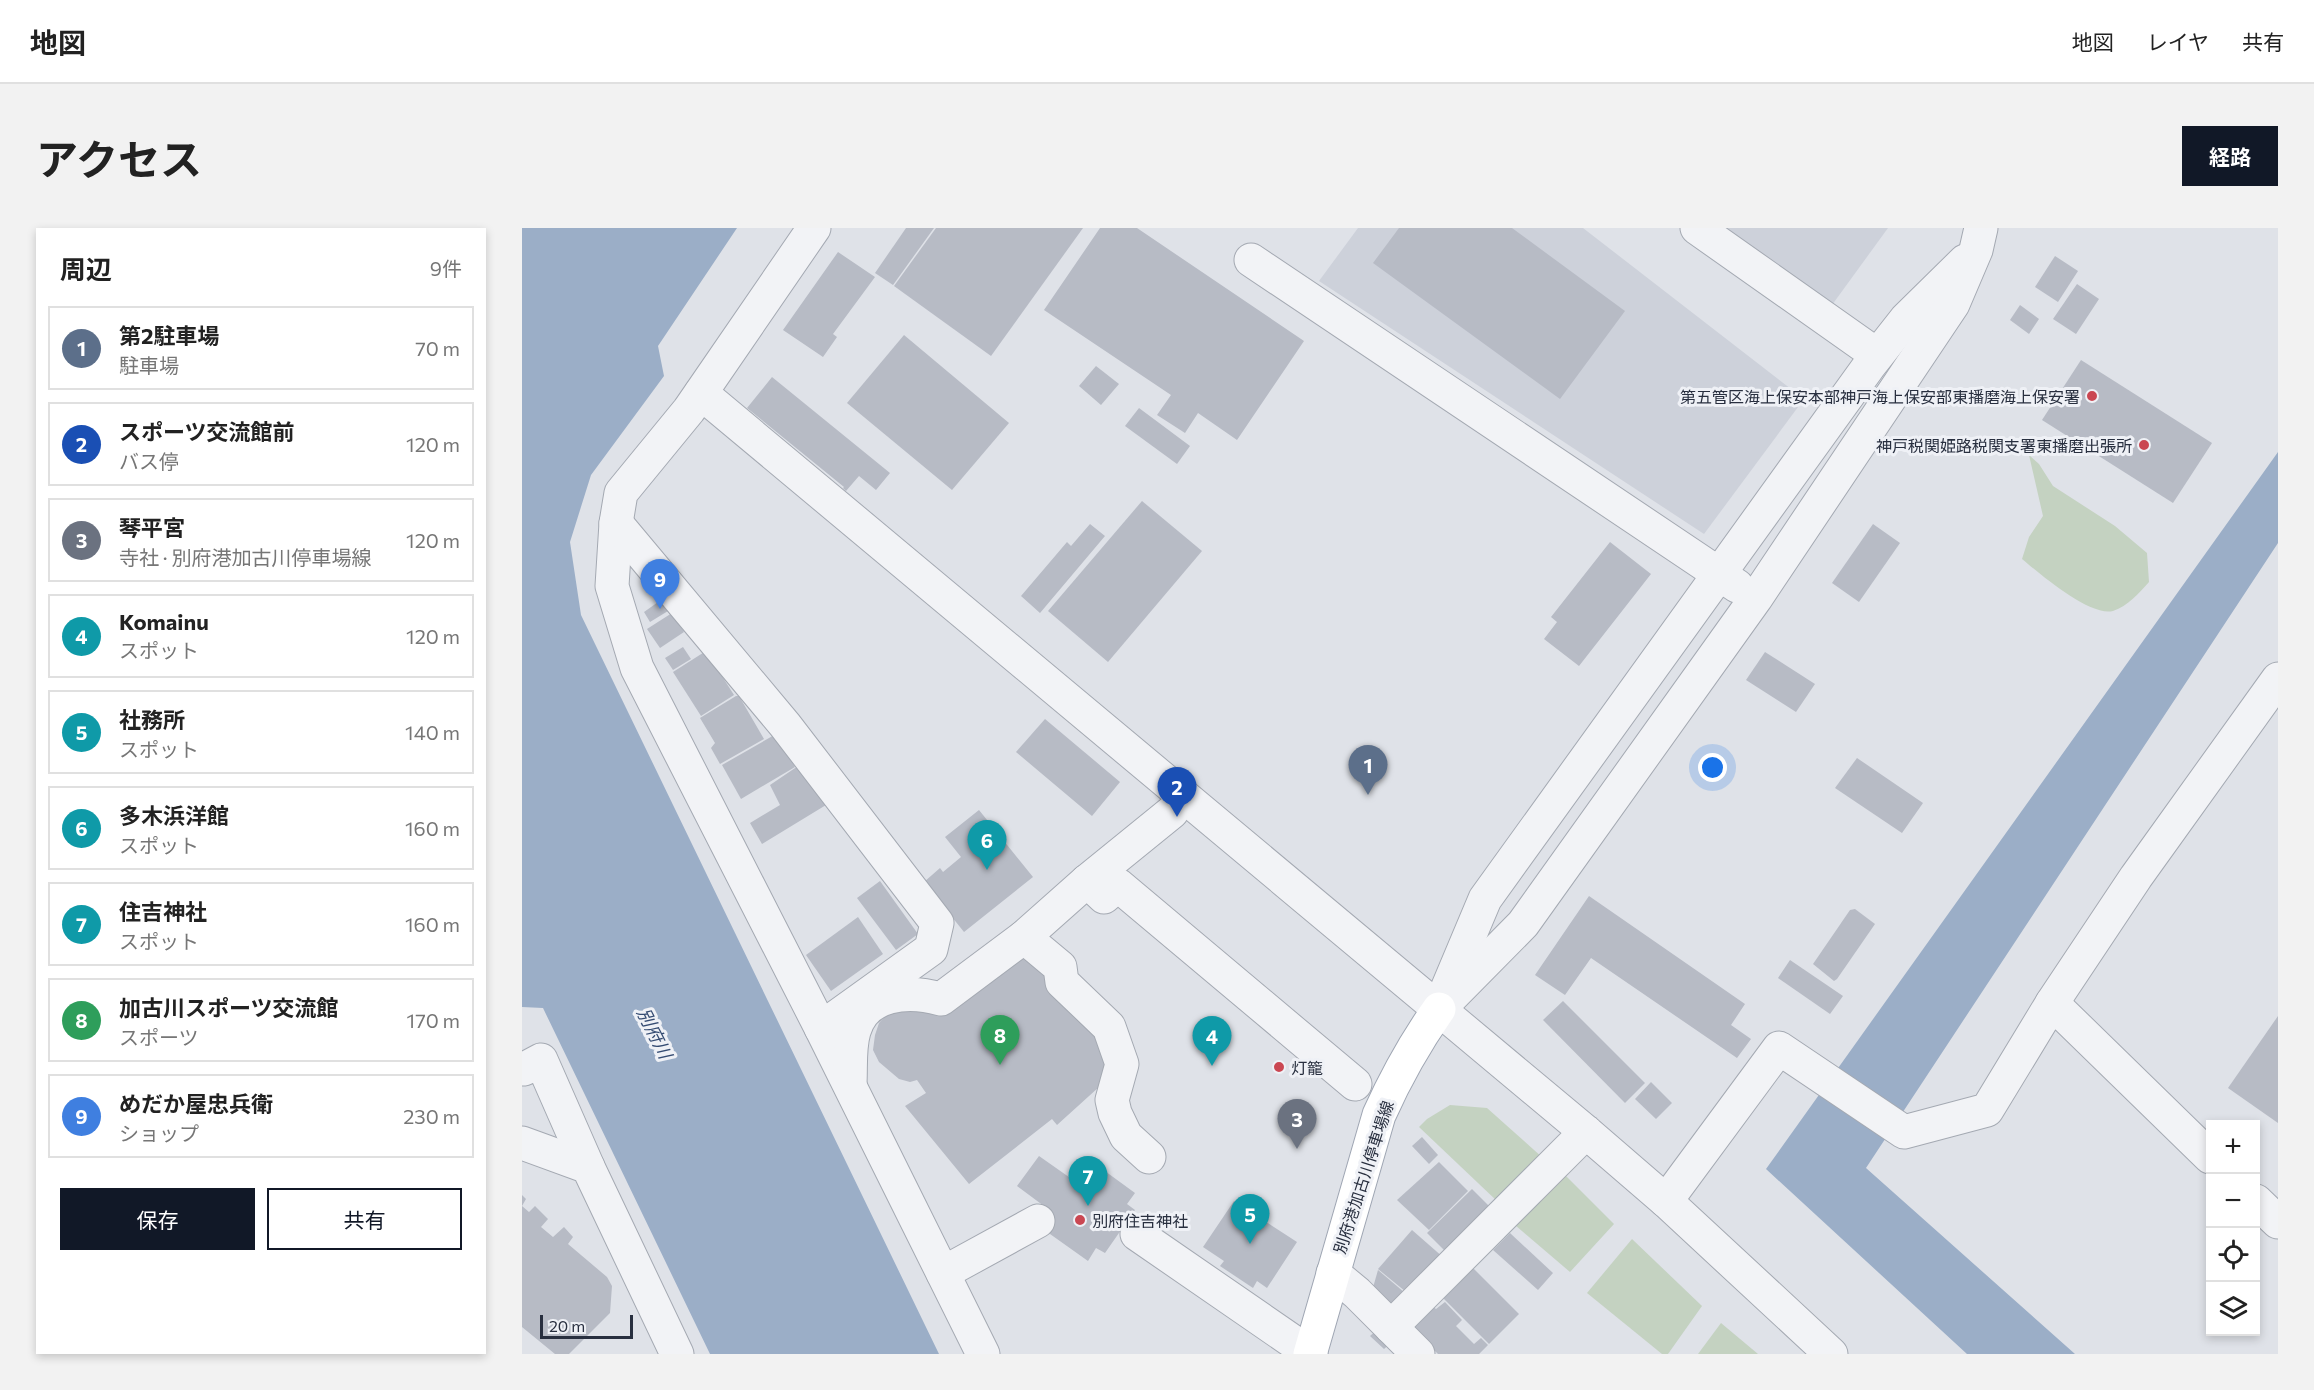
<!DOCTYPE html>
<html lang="ja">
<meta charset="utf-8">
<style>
:root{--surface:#fff;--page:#f2f2f2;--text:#222;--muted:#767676;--line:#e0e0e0;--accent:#111827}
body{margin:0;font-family:Commissioner,"Noto Sans JP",sans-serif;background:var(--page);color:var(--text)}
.controls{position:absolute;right:18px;bottom:18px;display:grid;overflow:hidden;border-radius:0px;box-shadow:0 3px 9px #0003}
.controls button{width:54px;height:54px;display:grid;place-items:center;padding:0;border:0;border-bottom:2px solid var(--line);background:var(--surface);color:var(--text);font:30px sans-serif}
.scale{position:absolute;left:18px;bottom:15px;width:93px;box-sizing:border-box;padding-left:6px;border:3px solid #282f3f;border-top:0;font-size:16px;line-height:21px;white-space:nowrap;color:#282f3f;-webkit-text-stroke:4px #eff1f6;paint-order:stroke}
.you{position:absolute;left:1191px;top:540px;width:21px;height:21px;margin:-15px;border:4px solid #fff;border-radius:50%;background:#1a73e8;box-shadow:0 0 0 9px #1a73e833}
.badge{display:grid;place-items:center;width:39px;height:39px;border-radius:50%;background:var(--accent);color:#fff;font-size:20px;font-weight:700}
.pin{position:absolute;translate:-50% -50px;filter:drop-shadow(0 2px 3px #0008)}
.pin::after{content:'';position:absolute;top:32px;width:21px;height:18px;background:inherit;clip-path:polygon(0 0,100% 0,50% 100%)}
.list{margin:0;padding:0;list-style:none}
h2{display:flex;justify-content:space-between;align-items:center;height:78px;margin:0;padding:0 24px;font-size:26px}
h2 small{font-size:20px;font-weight:400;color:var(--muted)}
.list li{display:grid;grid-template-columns:39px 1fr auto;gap:18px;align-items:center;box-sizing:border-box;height:84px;margin:0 12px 12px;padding:0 12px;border:2px solid var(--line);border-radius:0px}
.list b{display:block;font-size:22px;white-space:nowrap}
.list p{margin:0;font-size:20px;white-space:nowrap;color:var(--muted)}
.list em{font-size:20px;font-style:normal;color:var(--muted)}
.actions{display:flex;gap:12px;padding:18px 24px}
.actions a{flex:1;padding:14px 0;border:2px solid var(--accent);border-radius:0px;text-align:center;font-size:21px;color:var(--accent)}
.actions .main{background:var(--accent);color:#fff}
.icon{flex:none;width:33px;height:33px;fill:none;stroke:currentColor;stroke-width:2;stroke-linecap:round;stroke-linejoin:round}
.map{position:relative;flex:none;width:1756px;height:1126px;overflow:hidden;border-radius:0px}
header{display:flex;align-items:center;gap:36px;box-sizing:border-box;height:84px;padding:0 30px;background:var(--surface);border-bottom:2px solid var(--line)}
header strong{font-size:28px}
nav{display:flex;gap:33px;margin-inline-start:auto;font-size:21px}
.intro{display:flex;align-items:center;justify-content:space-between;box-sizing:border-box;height:144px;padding:0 36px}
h1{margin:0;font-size:42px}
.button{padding:15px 27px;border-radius:0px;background:var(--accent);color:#fff;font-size:21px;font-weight:700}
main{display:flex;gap:36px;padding:0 36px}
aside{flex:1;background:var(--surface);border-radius:0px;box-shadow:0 3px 9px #0003}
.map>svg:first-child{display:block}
.built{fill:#cdd1da}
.green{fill:#c4d2c1}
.water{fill:#9baec7}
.building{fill:#b7bbc5}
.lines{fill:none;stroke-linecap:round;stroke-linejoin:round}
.minor-casing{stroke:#a4a9b2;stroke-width:35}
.major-casing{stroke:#9fa6b3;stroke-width:35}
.minor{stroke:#f2f3f6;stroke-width:33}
.major{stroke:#fff;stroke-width:33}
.poi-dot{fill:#ca4752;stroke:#eff1f6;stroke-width:2}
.labels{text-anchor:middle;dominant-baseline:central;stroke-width:6;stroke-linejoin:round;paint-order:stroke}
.poi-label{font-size:16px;fill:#282f3f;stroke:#eff1f6;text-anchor:end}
.street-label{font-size:16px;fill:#282f3f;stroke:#eff1f6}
.water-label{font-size:18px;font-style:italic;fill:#344b72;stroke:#eff1f6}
</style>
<header>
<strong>地図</strong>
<nav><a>地図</a><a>レイヤ</a><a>共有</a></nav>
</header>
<div class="intro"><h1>アクセス</h1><a class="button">経路</a></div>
<main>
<aside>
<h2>周辺<small>9件</small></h2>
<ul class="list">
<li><span class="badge" style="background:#5c6f8a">1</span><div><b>第2駐車場</b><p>駐車場</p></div><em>70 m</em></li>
<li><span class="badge" style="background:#1a4fb4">2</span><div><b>スポーツ交流館前</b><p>バス停</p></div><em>120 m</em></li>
<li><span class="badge" style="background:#6b7280">3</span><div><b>琴平宮</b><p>寺社 · 別府港加古川停車場線</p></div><em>120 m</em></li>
<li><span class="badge" style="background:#0f9aa8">4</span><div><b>Komainu</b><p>スポット</p></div><em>120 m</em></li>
<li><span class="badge" style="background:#0f9aa8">5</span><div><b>社務所</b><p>スポット</p></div><em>140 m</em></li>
<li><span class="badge" style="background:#0f9aa8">6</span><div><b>多木浜洋館</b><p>スポット</p></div><em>160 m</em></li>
<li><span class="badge" style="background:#0f9aa8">7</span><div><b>住吉神社</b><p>スポット</p></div><em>160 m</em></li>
<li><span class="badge" style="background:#2e9e5b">8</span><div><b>加古川スポーツ交流館</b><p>スポーツ</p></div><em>170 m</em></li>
<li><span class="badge" style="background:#3f7fe0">9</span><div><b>めだか屋忠兵衛</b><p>ショップ</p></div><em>230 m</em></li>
</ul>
<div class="actions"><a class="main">保存</a><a>共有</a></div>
</aside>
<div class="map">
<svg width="1756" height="1126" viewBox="0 0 1756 1126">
<rect width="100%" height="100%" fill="#dfe2e8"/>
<!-- built -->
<g class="built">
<polygon points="836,0 1061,0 1282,171 1182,306 797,53"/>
<polygon points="1160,0 1366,0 1294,99"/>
</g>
<!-- green -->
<g class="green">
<path d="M1507,227L1517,236L1531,258L1593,298L1625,325L1627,354C1617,365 1606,378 1591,383C1568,389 1518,346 1500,331L1507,309L1521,288Z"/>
<polygon points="928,877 965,880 1021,930 976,974 897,899 905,891"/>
<polygon points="1036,940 1092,996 1048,1044 986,991"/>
<polygon points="1110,1011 1180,1078 1146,1126 1140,1126 1065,1065"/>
<polygon points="1199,1095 1236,1126 1176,1126"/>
</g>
<!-- water -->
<g class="water">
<polygon points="0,0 215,0 136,118 142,148 69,247 48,314 59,387 417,1126 188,1126 21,780 0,779"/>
<polygon points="1756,224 1756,315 1344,940 1553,1126 1445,1126 1244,941"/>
</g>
<!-- building -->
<g class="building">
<polygon points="384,0 412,0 371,57 353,45"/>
<polygon points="414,0 561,0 469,128 372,58"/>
<polygon points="578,0 615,0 782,113 715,212 676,185 663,205 635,187 649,167 522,82"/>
<polygon points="877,0 990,0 1103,83 1038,171 851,35"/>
<polygon points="316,24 353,49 311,106 315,109 301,129 261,102"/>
<polygon points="1533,28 1556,43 1536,74 1513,59"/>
<polygon points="1555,56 1577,71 1554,106 1531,91"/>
<polygon points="1498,77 1517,91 1507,106 1488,92"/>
<polygon points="382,107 487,195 430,262 325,175"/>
<polygon points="1559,132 1690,215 1651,275 1520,192"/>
<polygon points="574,138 597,156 579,177 557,158"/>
<polygon points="250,149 368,245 354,262 337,248 324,263 321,260 322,259 225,180"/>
<polygon points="617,180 668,218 655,236 603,198"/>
<polygon points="620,273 680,323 586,434 526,383"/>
<polygon points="568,296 583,308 518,385 499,368 545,314 549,318"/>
<polygon points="1351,296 1378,315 1337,374 1310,355"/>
<polygon points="1088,314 1129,346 1057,438 1022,411 1035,394 1029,389"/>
<polygon points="139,372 146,383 128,394 122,384"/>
<polygon points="150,385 162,404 138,420 125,401"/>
<polygon points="161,419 169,431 151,442 143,430"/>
<polygon points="184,423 212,467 179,488 151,444"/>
<polygon points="1243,424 1293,456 1274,484 1224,452"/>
<polygon points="214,468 217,468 242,511 198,536 189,520 193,515 178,490"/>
<polygon points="523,491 598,554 570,588 494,524"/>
<polygon points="254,506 273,539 219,571 200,537"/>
<polygon points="1335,530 1401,575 1380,605 1313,560"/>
<polygon points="279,536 304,577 240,616 228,595 258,577 248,557"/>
<polygon points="457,582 511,649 442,704 402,654 418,640 421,644 439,629 423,609"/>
<polygon points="358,653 396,706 374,722 335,670"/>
<polygon points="1067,668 1223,776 1209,797 1229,811 1215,830 1069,730 1043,767 1013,747"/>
<polygon points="1333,681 1353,696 1315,751 1312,753 1291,736 1328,682"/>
<polygon points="336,689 361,726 309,763 284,727"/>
<polygon points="508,720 598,840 535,897 530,891 447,956 383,878 404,865 395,852 388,854 377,851 357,834 351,822 353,807 357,795 365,786"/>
<polygon points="1268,732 1321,768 1308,786 1256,750"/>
<polygon points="1041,773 1123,855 1103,875 1021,792"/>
<polygon points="1756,788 1756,895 1706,860"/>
<polygon points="1129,854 1150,875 1134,891 1113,871"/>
<polygon points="900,909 916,927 907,936 890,918"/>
<polygon points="517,928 554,954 561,944 570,949 576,938 613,965 605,976 613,982 583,1025 574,1020 566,1033 528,1006 530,991 526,981 495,958"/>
<polygon points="917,934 946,963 907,1002 875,972"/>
<polygon points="950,961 973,984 938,1020 931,1014 922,1022 905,1005"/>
<polygon points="0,967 4,971 0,978 7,984 13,978 26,991 19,999 31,1009 42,999 51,1009 46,1016 85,1049 90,1058 88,1085 47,1126 33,1126 0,1099"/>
<polygon points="712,973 775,1014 745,1060 735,1053 731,1060 698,1038 702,1033 681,1019"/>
<polygon points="890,1002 922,1030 889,1068 856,1041"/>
<polygon points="988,1005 1031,1045 1016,1062 971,1022"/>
<polygon points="951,1040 997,1086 967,1116 919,1068"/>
<polygon points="856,1042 889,1070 873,1086 850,1063"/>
<polygon points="923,1074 940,1092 934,1098 952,1116 959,1110 966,1117 957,1126 916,1126 885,1095 906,1075 914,1081"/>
<polygon points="856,1101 870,1114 862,1121 848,1108"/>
</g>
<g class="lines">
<!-- minor casing -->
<g class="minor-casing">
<g id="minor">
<polyline points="292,0 167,182 99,265 94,295 90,358 115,440 299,800 461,1126"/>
<polyline points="1175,0 1355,127"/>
<polyline points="729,32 1215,358"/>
<polyline points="179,165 1064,904 1144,973 1309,1126"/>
<polyline points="94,295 263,497 415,695 409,721 299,800"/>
<polyline points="565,653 582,669 596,657 833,856"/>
<polyline points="502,709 538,739 540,754 587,799 600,836 590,872 593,885 604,908 627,929"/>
<polyline points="923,766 963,671 1347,138 1384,91 1443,33"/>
<polyline points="1530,775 1614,649 1756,451"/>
<polyline points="917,781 1001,696 1234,370 1431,76 1454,22 1459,0"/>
<polyline points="2,841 19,832 66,939"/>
<path d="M328,855C329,838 327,820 332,803C343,764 387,762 419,771L502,709L565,653L650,584"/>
<polyline points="0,915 66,939 155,1126"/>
<polyline points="1144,973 1257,820 1382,904 1465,882 1530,775 1688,929"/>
<polyline points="1734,973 1756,994"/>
<polyline points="615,1006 789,1126"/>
<polyline points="421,1045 516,993"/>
<polyline points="811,1045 835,1065 896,1126"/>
<polyline points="869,1099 1064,904"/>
</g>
</g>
<!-- major casing -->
<g class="major-casing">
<path id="major" d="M788,1126L857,887C874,849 893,815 917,781"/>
</g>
<!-- minor -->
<use href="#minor" class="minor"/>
<!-- major -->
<use href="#major" class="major"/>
</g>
<!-- markers -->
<g class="poi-dot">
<circle cx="1570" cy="168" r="6"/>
<circle cx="1622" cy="217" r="6"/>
<circle cx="757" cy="839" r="6"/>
<circle cx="558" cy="992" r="6"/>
</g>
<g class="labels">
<!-- poi labels -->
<g class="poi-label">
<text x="1558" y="168">第五管区海上保安本部神戸海上保安部東播磨海上保安署</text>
<text x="1610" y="217">神戸税関姫路税関支署東播磨出張所</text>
<text x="769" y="839" text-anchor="start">灯籠</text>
<text x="570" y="992" text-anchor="start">別府住吉神社</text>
</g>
<!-- street labels -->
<g class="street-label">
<text transform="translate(841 949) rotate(-72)">別府港加古川停車場線</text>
</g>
<!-- water labels -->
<g class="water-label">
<text transform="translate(133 805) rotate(63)">別府川</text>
</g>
</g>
</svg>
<div class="controls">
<button>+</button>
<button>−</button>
<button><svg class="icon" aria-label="locate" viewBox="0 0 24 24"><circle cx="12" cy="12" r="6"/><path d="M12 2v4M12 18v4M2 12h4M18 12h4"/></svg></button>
<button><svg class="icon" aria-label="layers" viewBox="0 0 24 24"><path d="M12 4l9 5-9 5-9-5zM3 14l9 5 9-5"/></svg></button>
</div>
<div class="scale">20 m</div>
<div class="you"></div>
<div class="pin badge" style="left:846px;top:567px;background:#5c6f8a">1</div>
<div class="pin badge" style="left:655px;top:589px;background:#1a4fb4">2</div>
<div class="pin badge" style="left:775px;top:921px;background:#6b7280">3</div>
<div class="pin badge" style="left:690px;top:838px;background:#0f9aa8">4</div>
<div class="pin badge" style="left:728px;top:1016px;background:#0f9aa8">5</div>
<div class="pin badge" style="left:465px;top:642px;background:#0f9aa8">6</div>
<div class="pin badge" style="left:566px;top:978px;background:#0f9aa8">7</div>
<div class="pin badge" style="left:478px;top:837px;background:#2e9e5b">8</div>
<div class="pin badge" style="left:138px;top:381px;background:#3f7fe0">9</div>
</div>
</main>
